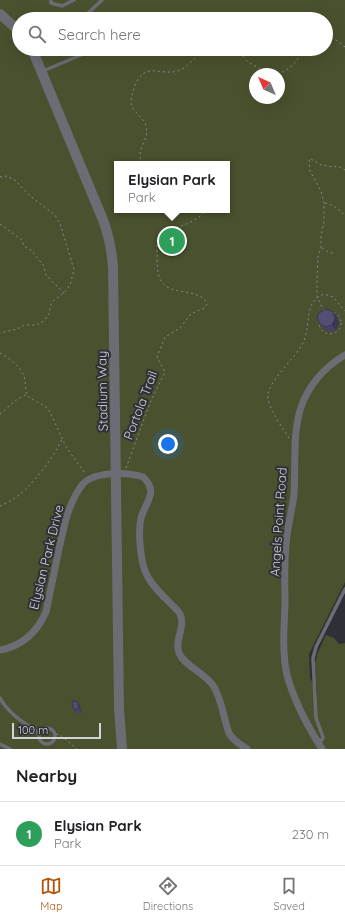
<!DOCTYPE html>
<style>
:root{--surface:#fff;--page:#f6f6f6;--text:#202124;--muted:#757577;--line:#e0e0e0;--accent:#b45309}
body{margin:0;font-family:Quicksand,sans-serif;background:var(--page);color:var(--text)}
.compass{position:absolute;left:249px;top:68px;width:36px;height:36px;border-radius:50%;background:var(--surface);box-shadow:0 4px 16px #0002;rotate:316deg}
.scale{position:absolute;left:12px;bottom:10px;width:89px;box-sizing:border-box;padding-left:4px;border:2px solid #d3d4d8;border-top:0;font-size:11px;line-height:14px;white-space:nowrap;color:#d3d4d8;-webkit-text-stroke:3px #2d3036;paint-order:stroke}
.you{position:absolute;left:168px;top:444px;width:14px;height:14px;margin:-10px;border:3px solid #fff;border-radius:50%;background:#1a73e8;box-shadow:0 0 0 6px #1a73e833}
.badge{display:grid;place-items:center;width:26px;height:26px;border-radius:50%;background:var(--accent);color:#fff;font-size:13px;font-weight:700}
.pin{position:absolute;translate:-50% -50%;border:2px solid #fff;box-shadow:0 1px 4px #0006}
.popup{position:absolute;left:114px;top:161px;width:116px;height:52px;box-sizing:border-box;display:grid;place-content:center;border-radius:0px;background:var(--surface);filter:drop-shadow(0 1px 3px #0005);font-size:13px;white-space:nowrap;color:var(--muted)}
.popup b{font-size:15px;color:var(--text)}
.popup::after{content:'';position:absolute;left:50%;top:100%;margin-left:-8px;border:8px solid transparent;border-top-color:var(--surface)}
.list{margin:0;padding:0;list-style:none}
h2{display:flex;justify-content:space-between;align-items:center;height:52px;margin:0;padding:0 16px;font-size:17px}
h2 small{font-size:13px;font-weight:400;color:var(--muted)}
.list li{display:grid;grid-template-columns:26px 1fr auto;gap:12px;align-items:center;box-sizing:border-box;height:64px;padding:0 16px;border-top:1px solid var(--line)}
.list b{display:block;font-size:15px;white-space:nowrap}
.list p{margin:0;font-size:13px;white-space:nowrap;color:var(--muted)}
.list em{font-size:13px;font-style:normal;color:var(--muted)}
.icon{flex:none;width:22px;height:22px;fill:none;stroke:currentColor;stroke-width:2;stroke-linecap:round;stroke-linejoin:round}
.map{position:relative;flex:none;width:345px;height:749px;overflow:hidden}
.search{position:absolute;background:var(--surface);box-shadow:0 4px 16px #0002;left:12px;right:12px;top:12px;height:44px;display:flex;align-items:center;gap:10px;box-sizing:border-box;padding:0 14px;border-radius:22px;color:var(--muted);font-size:15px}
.sheet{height:116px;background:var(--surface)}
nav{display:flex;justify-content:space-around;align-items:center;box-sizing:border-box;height:56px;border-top:1px solid var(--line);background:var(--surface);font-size:11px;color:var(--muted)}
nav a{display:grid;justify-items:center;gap:2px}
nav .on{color:var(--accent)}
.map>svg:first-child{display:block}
.green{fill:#4a512e;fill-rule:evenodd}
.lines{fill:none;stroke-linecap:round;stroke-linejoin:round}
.path{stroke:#86888d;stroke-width:1;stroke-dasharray:2 3;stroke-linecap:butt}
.lane{stroke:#6b6d75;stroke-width:3.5}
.street{stroke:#6b6d75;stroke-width:7}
.secondary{stroke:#6b6d75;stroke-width:10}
.wall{fill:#484264}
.shaded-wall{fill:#3b3651}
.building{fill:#544d74;stroke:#3b3651}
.labels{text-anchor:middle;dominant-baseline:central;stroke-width:4;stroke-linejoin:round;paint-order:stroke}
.street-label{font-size:13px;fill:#d3d4d8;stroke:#2d3036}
</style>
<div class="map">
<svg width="345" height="749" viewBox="0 0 345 749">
<rect width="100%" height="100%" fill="#2d3036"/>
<!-- green -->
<path class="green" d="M0,0H345V582L309,654L310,677L317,695L315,664L317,654L326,635L334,638L339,644L345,643V749H0ZM19,19H326V49H19ZM255,74H279V98H255ZM117,164H227V210H117Z"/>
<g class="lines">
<!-- path -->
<g class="path">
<polyline points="326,37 336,40 345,47"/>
<polyline points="230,49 240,53 248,62 270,74"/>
<path d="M277,74C290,70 298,61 303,49"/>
<path d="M142,164C135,146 150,142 146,126C144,117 132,112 131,103C131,97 133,91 135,85C146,61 159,76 178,71C187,68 197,56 204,49"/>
<polyline points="0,177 6,176 15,180 30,196 55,215 60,223 74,270 70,285 65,292 53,301 50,307 49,314 44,321 36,325 25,325 17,329 0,333"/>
<path d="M325,203C334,205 339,209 345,216"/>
<polyline points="0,224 22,240 24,246 31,250 44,266 46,275 64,293"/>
<polyline points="322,248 330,253 334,253"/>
<polyline points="324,311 317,297 317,279 318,256 321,248 321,236 324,221 324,203 321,191 310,171 309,159 311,159 321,165 333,167 338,166 345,170"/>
<circle cx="330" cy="323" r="11"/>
<path d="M0,353C9,358 20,366 24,376C26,382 25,389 27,396L46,407L50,412L66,447L85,473"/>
<path d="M0,414C8,408 16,398 26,395"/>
<path d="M289,438C283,429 266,405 268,394C270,380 296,357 303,343C312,325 302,303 324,294L333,297L345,311"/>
<path d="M126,468L150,403L165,372L157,357L165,337L180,328L191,314L204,308L207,304C202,288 171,296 162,282C157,276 157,263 157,255C157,250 156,241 159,237C164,230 174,229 181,226C190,223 201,217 207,210"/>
<path d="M0,506C6,503 13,500 19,495C33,484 55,456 62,439"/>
<polyline points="56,734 60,735 77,749"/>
</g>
<!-- lane -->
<g class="lane">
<polyline points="51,0 51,3 62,6 74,0"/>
<polyline points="84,19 85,16 102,0"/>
<polyline points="43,71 81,55 81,49"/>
<path d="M0,698C9,714 24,723 39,733"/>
<circle cx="47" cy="736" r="8"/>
<polyline points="318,742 322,740 323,737 316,718 313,658 316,647 345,589"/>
<polyline points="0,744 10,749"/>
</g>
<!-- street -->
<g class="street">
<path d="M0,650C23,646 37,632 46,612C50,593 54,574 58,554C63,531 67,505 82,485C93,471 127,472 143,477C159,492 146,501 141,518C138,531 140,547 142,560C145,578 155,588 168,601C172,605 177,609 180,614C186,627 174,640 179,653C185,667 205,672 214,687C223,703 223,717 229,733C232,740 241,745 247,749"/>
<path d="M322,749C308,727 294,701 287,675C282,653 284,628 285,606C285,586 284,565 286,545C287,528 292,511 294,494C296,466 292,435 301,407C309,385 325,367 345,355"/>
</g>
<!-- secondary -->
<g class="secondary">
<polyline points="0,14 19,31"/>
<path d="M32,49L103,220C109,236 112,251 113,268L119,708L122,749"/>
</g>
</g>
<!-- wall -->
<g class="wall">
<polygon points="333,312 337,317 339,323 336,330 330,332 324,330 321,325"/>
<polygon points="77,701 79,704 82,712 77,714 74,710"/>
</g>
<!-- shaded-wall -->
<g class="shaded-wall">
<polygon points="333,312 337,317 339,323 336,330 332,325"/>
<polygon points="77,701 79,704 82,712 79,708"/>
</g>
<!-- building -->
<g class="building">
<polygon points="326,309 333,312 335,318 332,325 326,327 321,325 317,318 319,313"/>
<polygon points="77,701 79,708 74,710 72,702"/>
</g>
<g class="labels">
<!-- street labels -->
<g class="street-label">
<text transform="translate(102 391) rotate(-91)">Stadium Way</text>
<text transform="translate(140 405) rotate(-69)">Portola Trail</text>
<text transform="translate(278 522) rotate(-86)">Angels Point Road</text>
<text transform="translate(46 557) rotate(-76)">Elysian Park Drive</text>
</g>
</g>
</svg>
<svg class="compass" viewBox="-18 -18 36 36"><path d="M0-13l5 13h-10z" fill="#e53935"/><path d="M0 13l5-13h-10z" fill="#757577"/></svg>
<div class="scale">100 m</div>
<div class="you"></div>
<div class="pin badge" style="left:172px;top:241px;background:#2e9e5b">1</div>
<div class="popup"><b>Elysian Park</b>Park</div>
<div class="search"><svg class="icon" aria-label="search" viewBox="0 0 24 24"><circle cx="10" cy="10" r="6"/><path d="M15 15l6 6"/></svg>Search here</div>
</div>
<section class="sheet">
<h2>Nearby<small></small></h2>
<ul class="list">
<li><span class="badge" style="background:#2e9e5b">1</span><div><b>Elysian Park</b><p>Park</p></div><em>230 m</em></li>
</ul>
</section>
<nav>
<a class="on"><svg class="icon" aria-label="map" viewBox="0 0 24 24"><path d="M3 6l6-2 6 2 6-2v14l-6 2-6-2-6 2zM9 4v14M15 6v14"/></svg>Map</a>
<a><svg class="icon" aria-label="directions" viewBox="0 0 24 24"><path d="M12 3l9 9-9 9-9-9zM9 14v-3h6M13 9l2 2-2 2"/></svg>Directions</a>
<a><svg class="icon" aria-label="saved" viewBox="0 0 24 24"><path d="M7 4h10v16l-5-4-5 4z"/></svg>Saved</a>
</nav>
